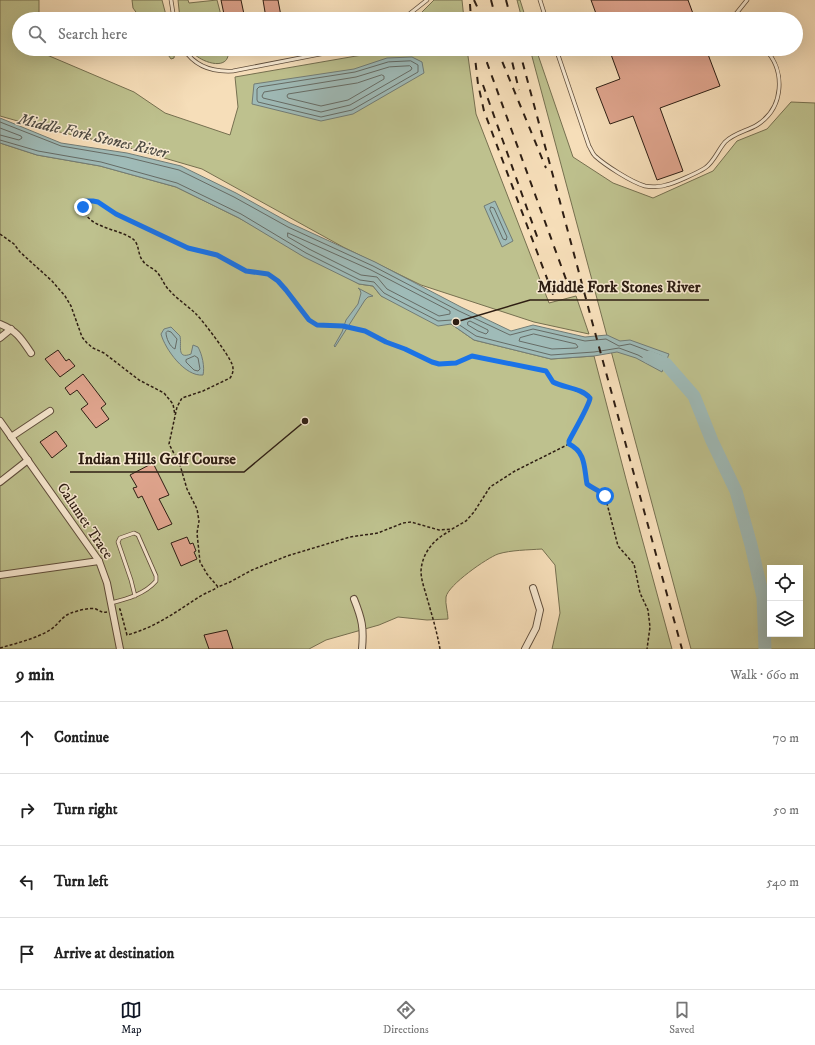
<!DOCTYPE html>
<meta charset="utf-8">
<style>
:root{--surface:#fff;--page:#f6f6f6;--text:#222;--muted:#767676;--line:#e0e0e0;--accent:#111827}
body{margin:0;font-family:"IM FELL DW Pica",serif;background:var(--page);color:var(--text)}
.controls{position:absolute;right:12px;bottom:12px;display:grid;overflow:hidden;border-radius:0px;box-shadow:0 4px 16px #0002}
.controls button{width:36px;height:36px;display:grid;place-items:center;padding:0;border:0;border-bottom:1px solid var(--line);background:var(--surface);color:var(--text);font:20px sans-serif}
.stop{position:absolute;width:12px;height:12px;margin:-9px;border:3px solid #1a73e8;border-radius:50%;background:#fff}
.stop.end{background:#1a73e8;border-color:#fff;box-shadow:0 1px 4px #0008}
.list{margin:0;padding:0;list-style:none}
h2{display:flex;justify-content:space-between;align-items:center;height:52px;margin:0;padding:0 16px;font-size:17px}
h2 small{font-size:13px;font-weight:400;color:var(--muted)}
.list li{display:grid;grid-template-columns:26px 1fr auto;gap:12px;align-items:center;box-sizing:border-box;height:72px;padding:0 16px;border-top:1px solid var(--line)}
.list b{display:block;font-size:15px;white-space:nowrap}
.list em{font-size:13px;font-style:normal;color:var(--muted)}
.icon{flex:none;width:22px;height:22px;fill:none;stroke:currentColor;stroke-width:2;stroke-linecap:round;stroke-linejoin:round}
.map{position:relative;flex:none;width:815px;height:649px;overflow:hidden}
.search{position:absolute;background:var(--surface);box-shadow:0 4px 16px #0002;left:12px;right:12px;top:12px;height:44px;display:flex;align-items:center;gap:10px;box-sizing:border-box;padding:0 14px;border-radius:22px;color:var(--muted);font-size:15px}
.sheet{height:340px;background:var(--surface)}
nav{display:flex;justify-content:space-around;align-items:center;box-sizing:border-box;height:56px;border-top:1px solid var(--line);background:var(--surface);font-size:11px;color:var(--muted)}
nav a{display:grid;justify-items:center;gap:2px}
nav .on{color:var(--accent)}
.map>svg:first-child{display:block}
.green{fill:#bec18e;stroke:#767050;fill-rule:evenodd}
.water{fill:#9fbbb8;stroke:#727c76}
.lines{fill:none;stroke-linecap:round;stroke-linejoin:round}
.shore{stroke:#666c66;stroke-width:1}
.river{stroke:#9fbbb8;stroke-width:13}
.building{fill:#dea38c;stroke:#2e1e13}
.service-casing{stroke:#604e3c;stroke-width:4.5}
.minor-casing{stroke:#604e3c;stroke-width:8}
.path{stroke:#2e1e13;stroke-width:1.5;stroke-dasharray:3 2;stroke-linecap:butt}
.service{stroke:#f9ead2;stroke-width:3}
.minor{stroke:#f9ead2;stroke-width:6}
.rail{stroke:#2e1e13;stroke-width:2;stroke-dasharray:7 7;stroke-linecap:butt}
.route{stroke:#1a73e8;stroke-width:5}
.labels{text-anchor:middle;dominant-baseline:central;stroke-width:3;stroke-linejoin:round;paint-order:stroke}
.street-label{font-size:15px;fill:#2e1e13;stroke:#f9ead2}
.water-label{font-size:16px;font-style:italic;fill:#504d45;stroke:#f9ead2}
.leader{fill:none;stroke:#2e1e13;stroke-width:1.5}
.callout-dot{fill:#2e1e13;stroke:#f9ead2;stroke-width:1.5}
.callout-label{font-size:16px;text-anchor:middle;font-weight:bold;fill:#2e1e13;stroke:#f9ead2;stroke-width:3;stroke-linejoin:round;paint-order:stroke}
</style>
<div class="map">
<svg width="815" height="649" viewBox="0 0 815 649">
<rect width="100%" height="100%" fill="#f6deb9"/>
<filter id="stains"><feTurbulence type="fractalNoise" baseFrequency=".005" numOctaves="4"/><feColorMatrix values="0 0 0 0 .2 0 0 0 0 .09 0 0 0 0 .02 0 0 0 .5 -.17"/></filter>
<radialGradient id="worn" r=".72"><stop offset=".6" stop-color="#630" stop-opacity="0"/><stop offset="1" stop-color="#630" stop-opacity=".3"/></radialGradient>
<!-- green -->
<g class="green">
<polygon points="0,0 39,0 39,19 19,19 19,49 39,49 40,52 134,92 165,113 230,135 238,107 235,77 362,55 374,49 467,49 476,114 549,303 576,296 589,334 534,322 421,285 343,247 202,169 123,146 46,129 0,116"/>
<polygon points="132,0 162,0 167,19 141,19 133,8"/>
<polygon points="178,0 188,0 189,3 217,0 222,19 180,19"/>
<polygon points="434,0 462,0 464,19 415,19"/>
<polygon points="517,0 520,0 526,19 522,19"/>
<polygon points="164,49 175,49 174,58 171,59"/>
<path d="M190,49H228C232,74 197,62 190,49Z"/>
<path d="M530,49H536L573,157L613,183L653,198L713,171L737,141L767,129L791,102L815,103V649H691ZM770,568H800V634H770Z"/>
<path d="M0,143L37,155L100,166L176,187L239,218L359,284L373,286L381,296L451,324L474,340L551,359L594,356L627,483L672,649H552L560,613L555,565L542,549C528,550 511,550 498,554C487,558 448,585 446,597C445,604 448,612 448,619L427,620L398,617L379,625L326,640L309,649H0Z"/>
</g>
<!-- water -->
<g class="water">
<polygon points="412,57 422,62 424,73 353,114 321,121 252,104 254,84 354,69 387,58"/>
<polygon points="0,118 61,143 127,153 181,166 236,193 290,223 375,262 461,307 511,331 533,325 585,337 607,335 620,341 630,340 669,354 662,372 636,358 617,352 594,356 551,359 474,340 451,324 438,326 381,296 373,286 359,284 304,257 239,218 176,187 100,166 37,155 0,143"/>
<polygon points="495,201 513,241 502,247 484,206"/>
<polygon points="358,288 373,296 368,297 365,300 335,347 334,346 342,332 346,320 358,304 361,293 360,290"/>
<path d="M171,327L180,336C182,345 176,360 191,354L193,345L198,347C202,354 205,367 203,375C185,377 165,349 161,334L164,329Z"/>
</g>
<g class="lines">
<!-- shore -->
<g class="shore">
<polygon points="411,61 418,65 418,72 352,110 321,117 258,102 257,100 257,89 259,87 355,72 388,62"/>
<polygon points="410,66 412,68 411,70 350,105 321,112 263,98 262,96 264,92 356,77 389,67"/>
<polygon points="382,75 384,76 384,79 348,100 321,106 288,98 287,96 288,94 357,83"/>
<polyline points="0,122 61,146 126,157 179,170 234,197 288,227 373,266 459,311 510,335 533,329 585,341 606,339 619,346 630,344 662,356 663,358 660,365 658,366 638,355 619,348 594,352 551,355 476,336 452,320 438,321 384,293 374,282 360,280 306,253 241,214 177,183 101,162 38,151 0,140"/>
<polyline points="0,128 21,136 22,138 19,140 0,135"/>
<polygon points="491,207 494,208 507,237 506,240 503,239 490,210"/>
<polygon points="288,233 371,270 450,311 450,314 439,316 387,289 377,277 361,275 309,249 288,237"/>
<polygon points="468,322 470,321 488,330 488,332 486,334 478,331 468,325"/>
<path d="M168,331L171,332L177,339L175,349C170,347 166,338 166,333Z"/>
<polygon points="534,334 576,344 578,347 576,348 552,349 519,341 520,338"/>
<polygon points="195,356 198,358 200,369 198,371 194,370 186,362 186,360"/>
</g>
<!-- river -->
<polyline class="river" points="649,357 666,364 694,396 712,441 736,491 751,545 763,597 765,649"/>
</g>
<!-- building -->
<g class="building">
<polygon points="221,0 241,0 245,19 225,19"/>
<polygon points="263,0 278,0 281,16 266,18"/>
<polygon points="591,0 688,0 695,19 598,19"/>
<polygon points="609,49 706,49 720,86 660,108 683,171 657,180 633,116 610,124 596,88 620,79"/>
<polygon points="58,350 66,361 69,359 75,366 60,377 45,359"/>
<polygon points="83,374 106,404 101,408 109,419 96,428 81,409 88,404 77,390 70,395 65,388"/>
<polygon points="56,431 67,446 52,458 40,442"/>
<polygon points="153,463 169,495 159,499 172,524 158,530 142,496 138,498 133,488 137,487 130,475"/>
<polygon points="187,537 190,544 193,543 196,551 194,552 197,559 181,566 171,543"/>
<polygon points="227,630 233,649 209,649 204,635"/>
</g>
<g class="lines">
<!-- service casing -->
<g class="service-casing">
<g id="service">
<polyline points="171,0 174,19"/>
<polyline points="540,0 546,19"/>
<polyline points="735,15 747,0"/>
<polyline points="403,19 427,0"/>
<path d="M184,49C195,67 214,72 233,71L346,49"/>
<path d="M556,49L589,146C591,149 592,153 595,156C605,165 631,182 645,186C650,187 661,187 666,185C673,184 699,172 705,168C714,162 718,150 725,142C734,133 747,131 757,125C784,108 786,71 765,49"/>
<path d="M111,603C127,599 145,594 156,581V576L138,535L134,533L120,538L118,542L131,580L135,596"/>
</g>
</g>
<!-- minor casing -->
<g class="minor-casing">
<g id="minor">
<path d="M0,324C17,331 21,338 31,353"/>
<polyline points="0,338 11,329"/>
<polyline points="0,421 99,561 107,583 120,649"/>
<polyline points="11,437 50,411"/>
<polyline points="0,482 28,460"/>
<polyline points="0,575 99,561"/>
<path d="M354,599C362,619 364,628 362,649"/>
<polyline points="525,649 536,628 540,610 533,588"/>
</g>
</g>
<!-- path -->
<g class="path">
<path d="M86,201H93L98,202L116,214L188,248L217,255L246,271L268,274L278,281L309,320L317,325L343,326L365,331L386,342L405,349L432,362L439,364L456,363L472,356L547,371L553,382L587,395L590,398C590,404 573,433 569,441V444L515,471L490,487L474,512L466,521L452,529L439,530L411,522L403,523L378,533L350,537L287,556L252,570L230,582L218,587L207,574L200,562L197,533L199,521L197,509L187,489L180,465L169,444L177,407L182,398L203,391L230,378C233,374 234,369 232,364C228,354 204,322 196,314C188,306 177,299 169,290C164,285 162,278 157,272C153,268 146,266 143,261C137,254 140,245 133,239C118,228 84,228 83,205Z"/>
<polyline points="0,234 14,244 20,252 52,281 65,296 71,306 82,337 87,343 93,348 104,353 139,380 164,393 173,404 175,415"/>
<path d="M569,444C586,452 584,468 587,484C593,489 601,490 605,496L618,546L634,564L640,593L648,610L650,627L647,649"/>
<path d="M119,609H120L127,635C154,628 176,612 199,597C205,593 212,591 218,587"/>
<path d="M0,648C17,643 35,639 50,630C58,625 62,616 71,613C77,611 90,607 96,609C100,611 102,613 107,612"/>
<path d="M440,649C437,632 432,615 427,598C425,590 421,580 421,571C422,553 434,539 450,531"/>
</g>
<!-- service -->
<use href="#service" class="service"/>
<!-- minor -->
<use href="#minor" class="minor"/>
<!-- rail -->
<g class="rail">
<polyline points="474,0 483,19"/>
<polyline points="491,0 496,19"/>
<polyline points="506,0 511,19"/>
<polyline points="470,4 471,19"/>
<polyline points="474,49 478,84 484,111 554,297"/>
<polyline points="482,49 571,293"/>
<polyline points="497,49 546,168"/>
<polyline points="509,49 519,90"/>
<polyline points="519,49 593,325 682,649"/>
<polyline points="483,85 539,242"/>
</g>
</g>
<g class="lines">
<!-- route -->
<path class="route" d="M83,207L86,201H93L98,202L116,214L188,248L217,255L246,271L268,274L278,281L286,290L309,320L317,325L343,326L365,331L386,342L405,349L432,362L439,364L456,363L472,356L546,371L553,382C564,388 582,388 590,398C590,404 573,433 569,441V444C586,452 584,468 587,484C593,489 600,490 605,496"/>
</g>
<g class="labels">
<!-- street labels -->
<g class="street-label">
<text transform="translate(85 521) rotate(56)">Calumet Trace</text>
</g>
<!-- water labels -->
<g class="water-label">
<text transform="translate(93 136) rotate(13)">Middle Fork Stones River</text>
</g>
</g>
<!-- callouts -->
<path class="leader" d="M456 322L530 300H709M305 421L244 472H70"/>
<g class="callout-dot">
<circle cx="456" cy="322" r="4"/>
<circle cx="305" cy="421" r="4"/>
</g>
<g class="callout-label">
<text x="619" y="292">Middle Fork Stones River</text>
<text x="157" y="464">Indian Hills Golf Course</text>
</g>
<rect width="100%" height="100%" filter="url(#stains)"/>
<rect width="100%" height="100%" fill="url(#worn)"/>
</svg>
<div class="controls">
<button><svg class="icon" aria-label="locate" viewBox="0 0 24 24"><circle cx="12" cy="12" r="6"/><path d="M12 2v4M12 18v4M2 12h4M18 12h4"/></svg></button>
<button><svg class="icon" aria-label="layers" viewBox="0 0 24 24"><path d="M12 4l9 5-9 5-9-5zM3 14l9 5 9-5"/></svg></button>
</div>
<div class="stop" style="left:605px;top:496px"></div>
<div class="stop end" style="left:83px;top:207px"></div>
<div class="search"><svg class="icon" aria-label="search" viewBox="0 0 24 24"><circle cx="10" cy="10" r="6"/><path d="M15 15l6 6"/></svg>Search here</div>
</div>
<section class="sheet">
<h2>9 min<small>Walk · 660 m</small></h2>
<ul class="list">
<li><svg class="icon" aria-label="ahead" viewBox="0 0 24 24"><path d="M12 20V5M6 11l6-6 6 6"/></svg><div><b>Continue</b></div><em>70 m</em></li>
<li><svg class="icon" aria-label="right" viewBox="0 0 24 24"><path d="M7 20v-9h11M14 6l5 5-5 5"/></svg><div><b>Turn right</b></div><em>50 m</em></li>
<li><svg class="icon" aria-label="left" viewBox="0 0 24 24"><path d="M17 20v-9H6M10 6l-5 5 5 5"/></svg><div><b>Turn left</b></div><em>540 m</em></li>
<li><svg class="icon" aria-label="arrive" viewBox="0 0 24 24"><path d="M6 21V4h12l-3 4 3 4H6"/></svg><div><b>Arrive at destination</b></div></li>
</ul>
</section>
<nav>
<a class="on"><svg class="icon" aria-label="map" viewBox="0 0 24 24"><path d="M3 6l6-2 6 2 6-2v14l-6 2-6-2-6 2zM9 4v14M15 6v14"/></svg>Map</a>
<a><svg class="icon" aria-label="directions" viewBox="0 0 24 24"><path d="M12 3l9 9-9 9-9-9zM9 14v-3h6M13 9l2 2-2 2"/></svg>Directions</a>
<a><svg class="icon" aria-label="saved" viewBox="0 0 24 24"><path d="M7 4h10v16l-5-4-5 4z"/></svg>Saved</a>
</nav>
